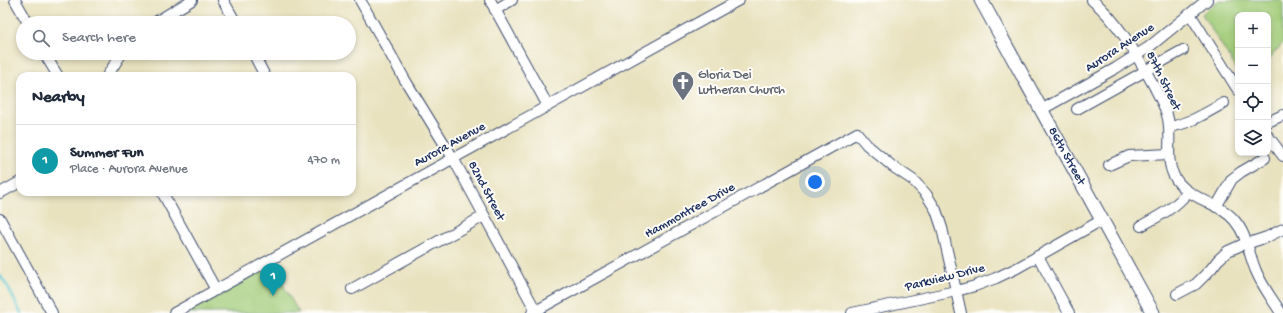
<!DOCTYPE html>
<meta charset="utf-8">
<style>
:root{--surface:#fff;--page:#f2f2f3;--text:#1f2937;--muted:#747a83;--line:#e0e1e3;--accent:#1a73e8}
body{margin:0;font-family:"Gochi Hand",sans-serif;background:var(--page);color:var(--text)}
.controls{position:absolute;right:12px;top:12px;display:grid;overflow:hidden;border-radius:8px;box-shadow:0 2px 6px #0003}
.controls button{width:36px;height:36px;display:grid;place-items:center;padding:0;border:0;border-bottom:1px solid var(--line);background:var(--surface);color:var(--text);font:20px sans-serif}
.you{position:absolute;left:815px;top:182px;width:14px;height:14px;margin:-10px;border:3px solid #fff;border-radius:50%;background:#1a73e8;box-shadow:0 0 0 6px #1a73e833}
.badge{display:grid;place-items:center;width:26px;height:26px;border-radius:50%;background:var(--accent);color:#fff;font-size:13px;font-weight:700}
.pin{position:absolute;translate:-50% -33px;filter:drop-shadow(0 1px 2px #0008)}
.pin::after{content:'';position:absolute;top:21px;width:14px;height:12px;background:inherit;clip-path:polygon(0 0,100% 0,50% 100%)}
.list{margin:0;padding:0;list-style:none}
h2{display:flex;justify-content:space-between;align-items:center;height:52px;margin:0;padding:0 16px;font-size:17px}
h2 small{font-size:13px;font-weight:400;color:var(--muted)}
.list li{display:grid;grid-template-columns:26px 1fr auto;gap:12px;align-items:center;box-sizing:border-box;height:72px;padding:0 16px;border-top:1px solid var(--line)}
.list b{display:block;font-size:15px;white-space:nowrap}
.list p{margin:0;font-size:13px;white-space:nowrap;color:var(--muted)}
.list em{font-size:13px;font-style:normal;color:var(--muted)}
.icon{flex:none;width:22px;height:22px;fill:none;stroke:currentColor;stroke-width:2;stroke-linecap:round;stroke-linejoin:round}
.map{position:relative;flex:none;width:1283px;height:313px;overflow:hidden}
.search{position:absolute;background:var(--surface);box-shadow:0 2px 6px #0003;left:16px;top:16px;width:340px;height:44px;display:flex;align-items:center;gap:10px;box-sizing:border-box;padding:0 14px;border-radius:22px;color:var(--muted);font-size:15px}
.panel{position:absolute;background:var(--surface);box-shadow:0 2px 6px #0003;left:16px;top:72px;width:340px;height:124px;border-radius:12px}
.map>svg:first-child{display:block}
.green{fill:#a2cc79;stroke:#5e7e6c}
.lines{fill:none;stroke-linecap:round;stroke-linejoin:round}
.stream{stroke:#58c5ce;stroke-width:2.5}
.minor-casing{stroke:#3a4a6d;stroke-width:12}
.major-casing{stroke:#3a4a6d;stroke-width:15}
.minor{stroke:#fff;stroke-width:10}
.major{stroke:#fff;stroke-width:13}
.labels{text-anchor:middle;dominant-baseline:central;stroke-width:4;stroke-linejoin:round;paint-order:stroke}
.street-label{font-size:13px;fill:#1b2f5e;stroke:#fdfcf7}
.worship-label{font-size:13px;fill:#5b616d;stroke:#fdfcf7;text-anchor:start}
</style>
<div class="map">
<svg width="1283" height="313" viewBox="0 0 1283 313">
<rect width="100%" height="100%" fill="#fdfcf7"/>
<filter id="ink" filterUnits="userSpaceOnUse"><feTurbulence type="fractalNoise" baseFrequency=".025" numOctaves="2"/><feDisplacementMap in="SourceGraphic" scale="8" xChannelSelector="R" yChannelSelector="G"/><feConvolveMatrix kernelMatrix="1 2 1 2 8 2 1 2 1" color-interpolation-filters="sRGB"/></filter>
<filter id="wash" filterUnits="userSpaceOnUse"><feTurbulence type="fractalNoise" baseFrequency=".012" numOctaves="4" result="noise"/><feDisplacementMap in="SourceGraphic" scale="16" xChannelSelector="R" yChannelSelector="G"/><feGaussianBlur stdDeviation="0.9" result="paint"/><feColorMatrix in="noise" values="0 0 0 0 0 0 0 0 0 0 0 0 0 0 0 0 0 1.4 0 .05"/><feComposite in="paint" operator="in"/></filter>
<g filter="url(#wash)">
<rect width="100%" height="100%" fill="#e9e2bf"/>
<!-- green -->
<g class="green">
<polygon points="1219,0 1280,0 1283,3 1283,43 1268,60 1268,15 1238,15 1238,71 1202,14"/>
<polygon points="269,260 299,313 174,313"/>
</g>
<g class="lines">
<!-- stream -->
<polyline class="stream" points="0,275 8,287 21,313"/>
</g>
</g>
<g filter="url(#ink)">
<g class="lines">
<!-- minor casing -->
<g class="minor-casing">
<g id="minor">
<polyline points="15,0 28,23"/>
<polyline points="223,0 236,23"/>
<polyline points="360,0 405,80 453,158 537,313"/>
<polyline points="490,0 548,106"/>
<path d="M1092,0C1119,22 1137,56 1154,86C1159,97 1166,107 1168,119C1172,138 1165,159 1174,176C1187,200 1219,201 1235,221C1247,235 1249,255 1256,271C1262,286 1273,300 1281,313"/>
<polyline points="495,10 512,0"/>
<polyline points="1190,14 1238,90"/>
<polyline points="154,23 192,0"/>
<polyline points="44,53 58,76"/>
<polyline points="253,53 265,76"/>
<polyline points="107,76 122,53"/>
<polyline points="1077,109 1183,50"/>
<polyline points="1041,110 1116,68 1149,47 1207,0"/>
<polyline points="1268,122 1283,115"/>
<path d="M1169,127C1189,124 1206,113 1224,103"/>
<polyline points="1268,136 1283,156"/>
<polyline points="1109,165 1129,156 1169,154"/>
<polyline points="162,192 216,290"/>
<polyline points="0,193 20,182"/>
<polyline points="1216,207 1232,179 1241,172 1265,158"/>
<polyline points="0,219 52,313"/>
<path d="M1141,226C1159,216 1175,208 1188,192"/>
<polyline points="1038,256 1069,313"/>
<polyline points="352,289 484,216"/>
<polyline points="1177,294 1196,284 1211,269 1218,260 1228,251 1246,243 1249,243 1267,237 1283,229"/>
<polyline points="174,313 739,0"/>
<polyline points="532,313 857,133 867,145 892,166 913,180 926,194 936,210 942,228 961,313"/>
<polyline points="852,313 956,291 975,286 996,278 1017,268 1102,220"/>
</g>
</g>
<!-- major casing -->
<g class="major-casing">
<g id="major">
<path id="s1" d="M981,0L1153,313"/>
</g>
</g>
<!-- minor -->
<use href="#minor" class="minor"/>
<!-- major -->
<use href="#major" class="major"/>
</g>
</g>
<!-- icons -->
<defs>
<g id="church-pin" transform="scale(1.15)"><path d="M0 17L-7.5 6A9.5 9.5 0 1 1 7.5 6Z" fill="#6b7280" stroke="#fdfcf7"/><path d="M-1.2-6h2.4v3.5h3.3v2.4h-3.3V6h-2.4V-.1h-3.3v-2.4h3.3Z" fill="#fff"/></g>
</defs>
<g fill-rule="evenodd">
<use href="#church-pin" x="683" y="82"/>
</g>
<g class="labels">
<!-- street labels -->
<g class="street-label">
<text transform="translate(1120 48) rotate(-33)">Aurora Avenue</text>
<text transform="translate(1163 81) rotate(64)">87th Street</text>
<text transform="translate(450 145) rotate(-29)">Aurora Avenue</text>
<text stroke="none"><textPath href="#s1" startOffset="178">86th Street</textPath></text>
<text transform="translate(486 191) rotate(62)">82nd Street</text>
<text transform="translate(690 211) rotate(-29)">Hammontree Drive</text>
<text transform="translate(945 278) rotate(-14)">Parkview Drive</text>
</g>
<!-- worship labels -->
<g class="worship-label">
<text x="698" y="75">Gloria Dei<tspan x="698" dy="15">Lutheran Church</tspan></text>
</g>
</g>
</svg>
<div class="controls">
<button>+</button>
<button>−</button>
<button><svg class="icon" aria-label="locate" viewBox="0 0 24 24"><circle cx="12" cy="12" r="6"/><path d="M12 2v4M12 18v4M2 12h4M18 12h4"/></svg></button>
<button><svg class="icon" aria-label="layers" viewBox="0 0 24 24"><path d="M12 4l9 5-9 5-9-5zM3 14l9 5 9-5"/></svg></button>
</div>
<div class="you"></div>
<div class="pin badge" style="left:273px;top:296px;background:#0f9aa8">1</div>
<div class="search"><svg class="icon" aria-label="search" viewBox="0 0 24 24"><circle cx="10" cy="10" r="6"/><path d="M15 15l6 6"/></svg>Search here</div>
<section class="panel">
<h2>Nearby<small></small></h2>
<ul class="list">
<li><span class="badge" style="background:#0f9aa8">1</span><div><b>Summer Fun</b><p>Place · Aurora Avenue</p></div><em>470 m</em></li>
</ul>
</section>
</div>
